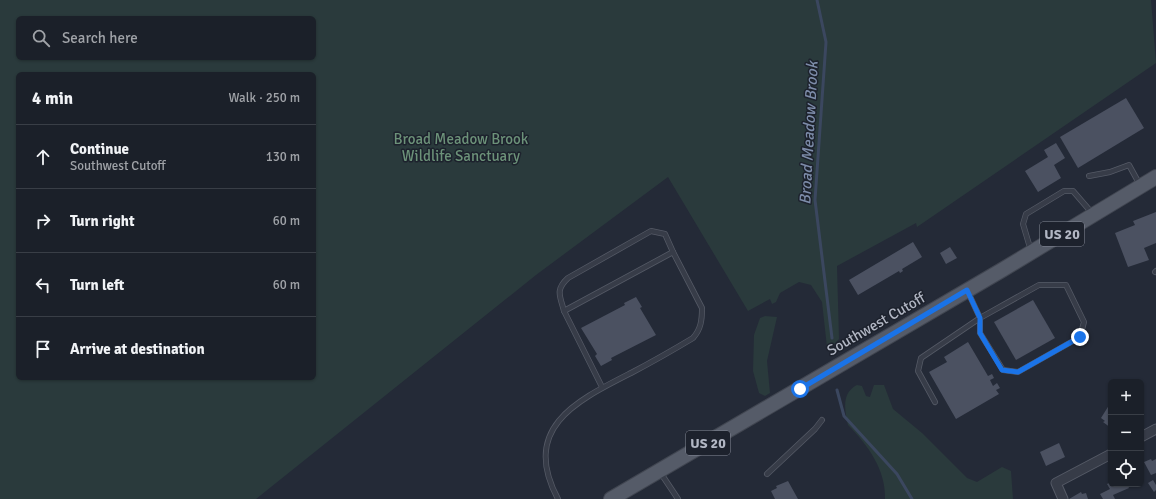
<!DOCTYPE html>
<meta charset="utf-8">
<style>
:root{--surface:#1b2029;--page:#282d35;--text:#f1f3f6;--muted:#a0a3a8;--line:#393e46}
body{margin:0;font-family:Signika,sans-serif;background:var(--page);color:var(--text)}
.controls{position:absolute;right:12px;bottom:12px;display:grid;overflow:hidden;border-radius:6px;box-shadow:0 1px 3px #0004}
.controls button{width:36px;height:36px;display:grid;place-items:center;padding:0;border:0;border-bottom:1px solid var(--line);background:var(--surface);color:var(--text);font:20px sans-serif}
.stop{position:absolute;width:12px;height:12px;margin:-9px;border:3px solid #1a73e8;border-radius:50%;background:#fff}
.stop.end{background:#1a73e8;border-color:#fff;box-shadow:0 1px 4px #0008}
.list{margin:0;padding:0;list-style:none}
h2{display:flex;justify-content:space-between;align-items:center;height:52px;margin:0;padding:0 16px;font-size:17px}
h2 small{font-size:13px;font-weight:400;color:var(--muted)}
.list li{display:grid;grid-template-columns:26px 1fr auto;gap:12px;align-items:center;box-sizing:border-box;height:64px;padding:0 16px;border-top:1px solid var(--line)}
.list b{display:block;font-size:15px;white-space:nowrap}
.list p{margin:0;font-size:13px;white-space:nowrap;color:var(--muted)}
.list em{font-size:13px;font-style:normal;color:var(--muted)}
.icon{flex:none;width:22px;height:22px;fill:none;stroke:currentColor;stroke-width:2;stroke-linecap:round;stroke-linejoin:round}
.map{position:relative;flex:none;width:1156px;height:499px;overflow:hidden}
.search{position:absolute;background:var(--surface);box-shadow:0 1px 3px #0004;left:16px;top:16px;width:300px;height:44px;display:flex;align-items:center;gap:10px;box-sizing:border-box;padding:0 14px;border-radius:6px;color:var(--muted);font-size:15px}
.panel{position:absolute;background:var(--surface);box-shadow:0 1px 3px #0004;left:16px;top:72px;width:300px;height:308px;border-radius:6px}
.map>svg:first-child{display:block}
.green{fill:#2a3a3c;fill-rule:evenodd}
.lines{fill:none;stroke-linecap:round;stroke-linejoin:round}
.stream{stroke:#3b475f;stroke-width:3}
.building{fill:#4b5161}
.service-casing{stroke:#555a66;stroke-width:6}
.minor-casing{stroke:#555a66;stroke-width:11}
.primary-casing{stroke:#414651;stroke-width:16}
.service{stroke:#373c48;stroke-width:4.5}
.minor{stroke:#373c48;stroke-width:9}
.primary{stroke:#555b68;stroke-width:14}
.route{stroke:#1a73e8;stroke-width:5}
.labels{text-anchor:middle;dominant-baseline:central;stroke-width:3;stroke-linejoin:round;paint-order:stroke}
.shield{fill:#1d222d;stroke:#858a97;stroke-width:1}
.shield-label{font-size:14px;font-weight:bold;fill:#b2b7c4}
.park-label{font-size:15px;fill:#6c9279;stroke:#1d222d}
.street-label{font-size:15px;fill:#b2b7c4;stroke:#1d222d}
.water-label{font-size:16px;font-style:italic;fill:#7d8ca9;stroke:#1d222d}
</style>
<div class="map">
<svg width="1156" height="499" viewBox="0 0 1156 499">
<rect width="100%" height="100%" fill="#242a37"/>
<!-- green -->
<g class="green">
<path d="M0,0H1151L1156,63L917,227L916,223L837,266L839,339L834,344L827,347L822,302L811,285L799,282L780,293L776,302L772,304L770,299L748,311L668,177L536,275L256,499H0ZM18,18H314V58H18ZM18,74H314V378H18Z"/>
<polygon points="765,316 777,317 767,361 770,393 765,396 759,393 753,371 754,335 760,318"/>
<path d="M857,385L862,386L866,396L870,397L874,385H884L893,409L922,433L967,478L977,482L1002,467L1011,471L1013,499H885C886,470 868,445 848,425C845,410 841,393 857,385Z"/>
</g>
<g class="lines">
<!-- stream -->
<g class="stream">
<polyline points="817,0 826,42 815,200 832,338"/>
<polyline points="837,390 844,416 897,474 912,499"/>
</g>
</g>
<!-- building -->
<g class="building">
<polygon points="1126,98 1144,128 1078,168 1060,137"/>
<polygon points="1056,143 1065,158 1054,165 1061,178 1038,192 1025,171 1048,157 1044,150"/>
<polygon points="1156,212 1156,243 1144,248 1149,260 1128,267 1115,233 1135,225 1133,221"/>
<polygon points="913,242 922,257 902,269 903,271 900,273 899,271 858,295 849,280"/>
<polygon points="950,247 957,258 946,264 940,253"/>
<polygon points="636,297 642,307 640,308 656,335 611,358 612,360 601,366 595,356 597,354 581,328 625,305 624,303"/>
<polygon points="1033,300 1055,338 1016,360 994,322"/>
<polygon points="968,342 988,376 992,374 994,378 990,380 993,386 997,383 1000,388 996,390 999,394 956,419 929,372 947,362 944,357"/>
<polygon points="1111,402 1111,428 1103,422 1105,421 1101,418"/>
<polygon points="1059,443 1065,457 1046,466 1040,452"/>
<polygon points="1151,459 1152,461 1156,459 1156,473 1151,475 1144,462"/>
<polygon points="1153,480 1156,485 1156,490 1154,492 1148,483"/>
<polygon points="788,481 798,499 775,499 771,491 777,488 776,486"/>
<polygon points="1111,482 1111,484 1127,484 1129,488 1113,495 1115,499 1103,499 1100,494 1110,489 1107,484"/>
<polygon points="1081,492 1082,494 1086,493 1088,499 1069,499"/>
</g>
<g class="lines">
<!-- service casing -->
<g class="service-casing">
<g id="service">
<polyline points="1089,176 1110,172 1129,165 1140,185"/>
<polyline points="1031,251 1023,224 1026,214 1064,191 1073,191 1092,213"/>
<polyline points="1155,272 1156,271"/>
<path d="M564,311C560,296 555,290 568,278L651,231L665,234L673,252"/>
<polyline points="935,402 918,371 921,358 980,318 1039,285 1066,285 1084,322 1080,337 1018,372 1003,370 980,333 980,318 968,292"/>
<polyline points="660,472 678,499"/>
<polyline points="767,474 815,429 822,420"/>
<path d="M558,499C520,428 576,401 631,373C652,362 673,350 693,338C701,329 702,320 702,308L673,252L564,311L602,387"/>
</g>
</g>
<!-- minor casing -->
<g class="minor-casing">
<g id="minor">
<polyline points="1141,437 1156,429"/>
<polyline points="1063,499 1056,483 1111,454"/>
</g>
</g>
<!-- primary casing -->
<g class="primary-casing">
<polyline id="primary" points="611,499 1002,270 1156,177"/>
</g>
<!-- service -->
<use href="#service" class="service"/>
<!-- minor -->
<use href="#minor" class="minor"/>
<!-- primary -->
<use href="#primary" class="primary"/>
</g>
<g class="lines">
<!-- route -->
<polyline class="route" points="800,389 967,290 980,318 980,333 1002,370 1018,372 1080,337"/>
</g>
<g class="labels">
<!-- shield labels -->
<g class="shield">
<rect x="1040" y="222" width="44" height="24" rx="3"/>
<rect x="686" y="431" width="44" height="24" rx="3"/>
</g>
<g class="shield-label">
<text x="1062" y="234">US 20</text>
<text x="708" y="443">US 20</text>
</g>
<!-- park labels -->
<g class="park-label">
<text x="461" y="139">Broad Meadow Brook<tspan x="461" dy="17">Wildlife Sanctuary</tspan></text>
</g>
<!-- street labels -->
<g class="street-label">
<text transform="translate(876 324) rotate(-30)">Southwest Cutoff</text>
</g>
<!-- water labels -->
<g class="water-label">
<text transform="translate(809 133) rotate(-87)">Broad Meadow Brook</text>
</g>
</g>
</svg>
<div class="controls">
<button>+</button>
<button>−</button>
<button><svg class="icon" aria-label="locate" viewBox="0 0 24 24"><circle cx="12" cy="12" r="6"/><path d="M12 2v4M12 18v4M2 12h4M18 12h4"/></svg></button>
</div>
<div class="stop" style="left:800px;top:389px"></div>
<div class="stop end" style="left:1080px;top:337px"></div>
<div class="search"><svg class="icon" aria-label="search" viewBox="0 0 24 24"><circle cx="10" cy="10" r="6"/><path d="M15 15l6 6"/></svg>Search here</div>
<section class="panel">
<h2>4 min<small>Walk · 250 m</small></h2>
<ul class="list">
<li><svg class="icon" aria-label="ahead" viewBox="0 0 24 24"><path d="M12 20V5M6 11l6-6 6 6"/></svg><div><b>Continue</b><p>Southwest Cutoff</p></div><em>130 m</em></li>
<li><svg class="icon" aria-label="right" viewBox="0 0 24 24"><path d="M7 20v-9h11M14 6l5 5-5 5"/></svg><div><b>Turn right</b></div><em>60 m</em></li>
<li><svg class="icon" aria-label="left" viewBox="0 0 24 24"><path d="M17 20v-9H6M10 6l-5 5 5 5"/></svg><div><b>Turn left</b></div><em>60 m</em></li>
<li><svg class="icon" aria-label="arrive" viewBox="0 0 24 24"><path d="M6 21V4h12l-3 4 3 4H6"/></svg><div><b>Arrive at destination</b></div></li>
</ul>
</section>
</div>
